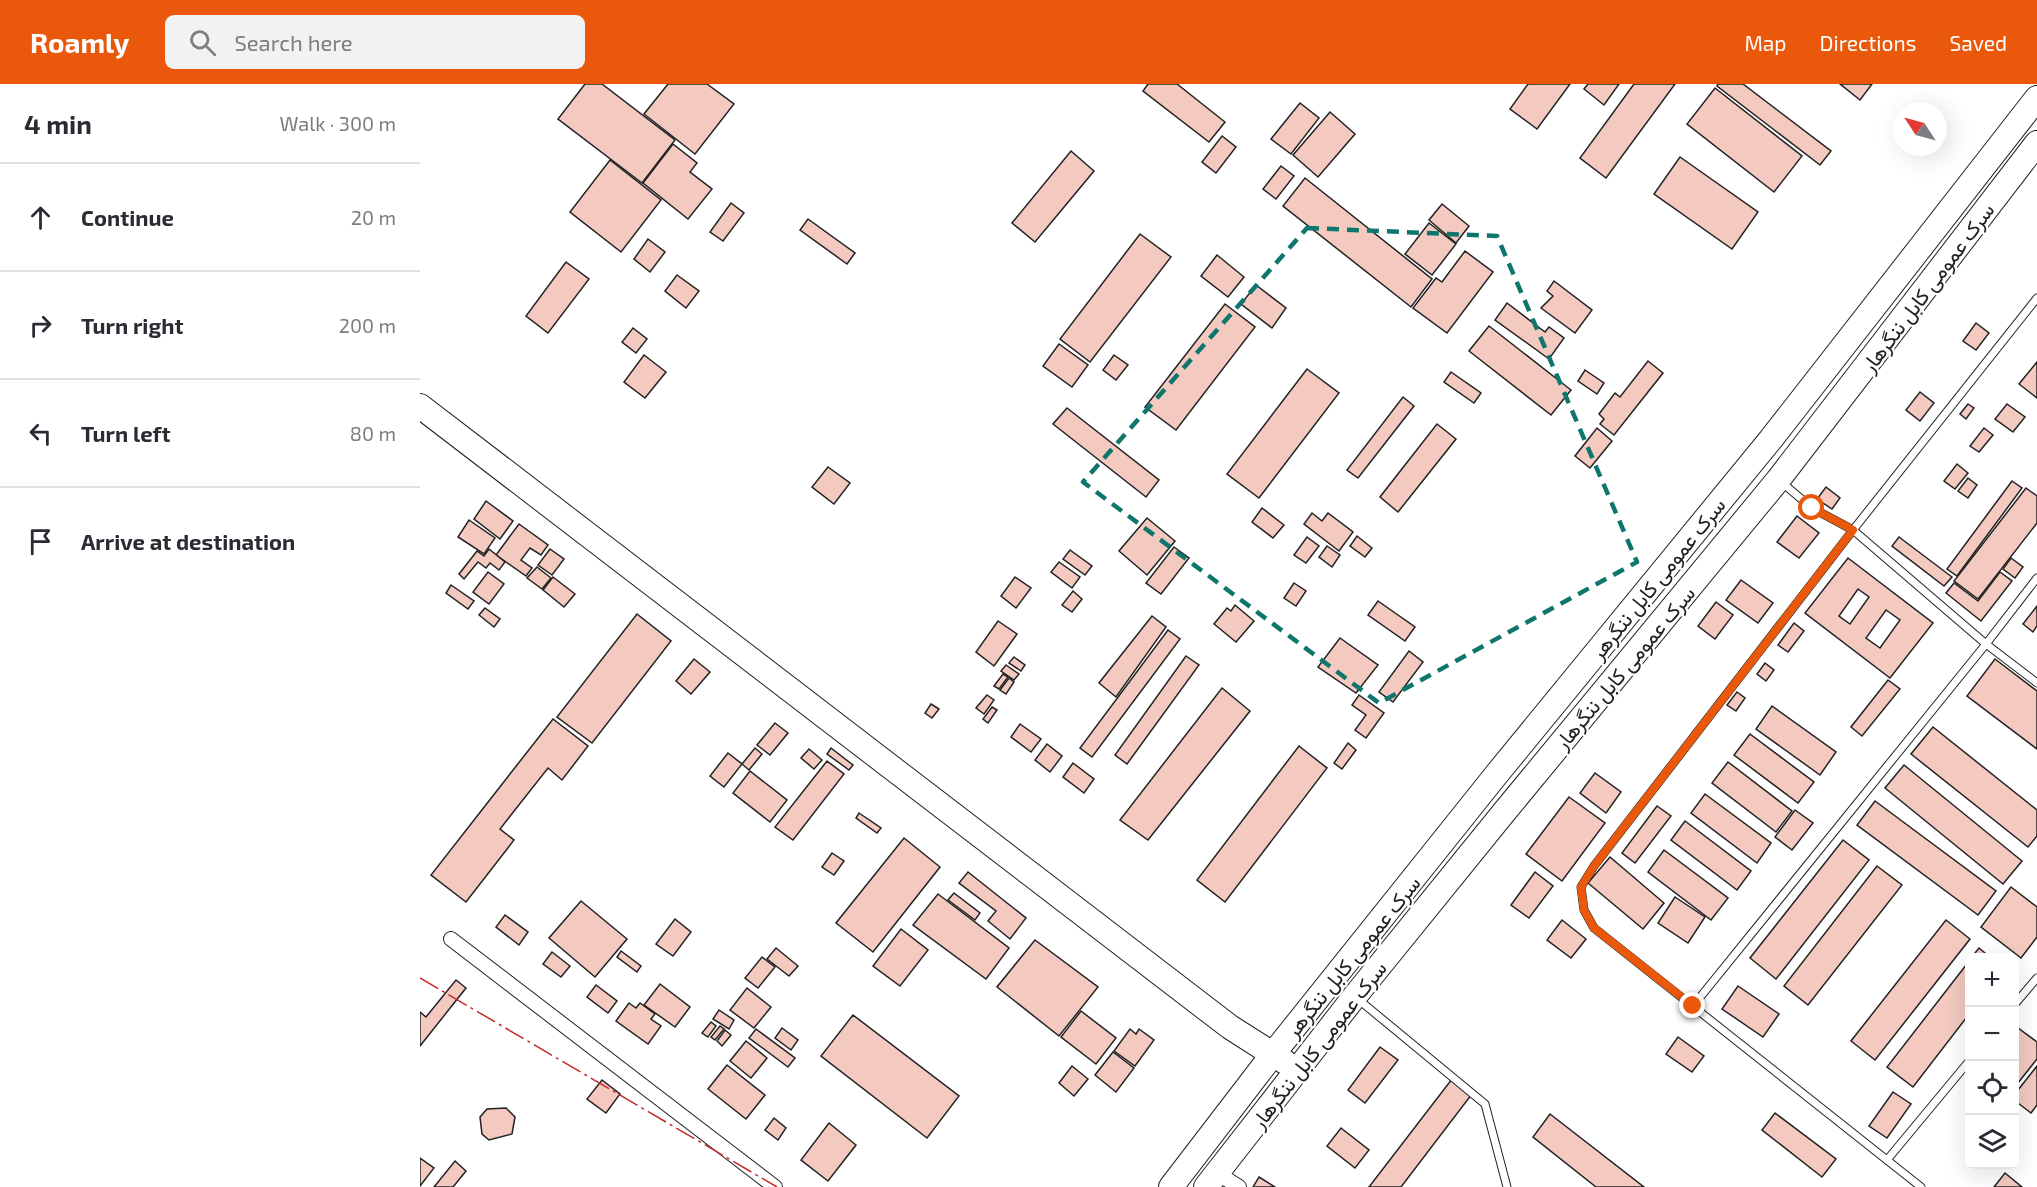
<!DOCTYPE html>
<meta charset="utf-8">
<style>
:root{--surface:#fff;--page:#f2f2f3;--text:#2b2b33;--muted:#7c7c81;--line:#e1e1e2;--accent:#ea580c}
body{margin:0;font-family:"Exo 2",Vazirmatn,sans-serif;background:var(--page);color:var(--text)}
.controls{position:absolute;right:18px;bottom:18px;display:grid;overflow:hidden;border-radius:9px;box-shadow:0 6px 24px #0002}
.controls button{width:54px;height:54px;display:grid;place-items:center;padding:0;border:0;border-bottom:2px solid var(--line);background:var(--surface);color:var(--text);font:30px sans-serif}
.compass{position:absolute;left:1473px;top:18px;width:54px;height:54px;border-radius:50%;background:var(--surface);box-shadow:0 6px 24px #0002;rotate:306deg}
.stop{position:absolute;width:18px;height:18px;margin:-14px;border:4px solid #ea580c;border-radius:50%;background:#fff}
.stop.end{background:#ea580c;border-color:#fff;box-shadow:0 2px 6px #0008}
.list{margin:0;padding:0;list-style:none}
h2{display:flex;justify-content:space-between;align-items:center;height:78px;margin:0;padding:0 24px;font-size:26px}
h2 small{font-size:20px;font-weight:400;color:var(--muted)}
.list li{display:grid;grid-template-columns:39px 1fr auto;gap:18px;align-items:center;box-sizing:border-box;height:108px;padding:0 24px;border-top:2px solid var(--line)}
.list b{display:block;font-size:22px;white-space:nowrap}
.list em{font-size:20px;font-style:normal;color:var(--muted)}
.icon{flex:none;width:33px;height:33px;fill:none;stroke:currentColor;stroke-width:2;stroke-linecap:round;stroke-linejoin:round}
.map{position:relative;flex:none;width:1617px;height:1103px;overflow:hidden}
header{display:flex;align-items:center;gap:36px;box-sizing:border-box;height:84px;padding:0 30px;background:var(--accent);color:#fff}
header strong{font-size:28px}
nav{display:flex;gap:33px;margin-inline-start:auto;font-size:21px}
.search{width:420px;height:54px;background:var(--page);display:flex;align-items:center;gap:15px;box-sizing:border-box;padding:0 21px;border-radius:9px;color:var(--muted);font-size:22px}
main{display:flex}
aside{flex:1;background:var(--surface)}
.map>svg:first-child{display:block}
.building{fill:#f3c9c0;stroke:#222;stroke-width:1.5;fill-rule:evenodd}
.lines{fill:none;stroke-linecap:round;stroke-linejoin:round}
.lane-casing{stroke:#222;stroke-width:9}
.street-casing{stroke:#222;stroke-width:16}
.highway-casing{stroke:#222;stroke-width:26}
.lane{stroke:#fff;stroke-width:7}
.street{stroke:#fff;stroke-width:14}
.highway{stroke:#fff;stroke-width:24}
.power{stroke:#c62828;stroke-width:1.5;stroke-dasharray:21 4.5 3 4.5;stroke-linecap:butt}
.route{stroke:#ea580c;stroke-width:8}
.marked{fill:none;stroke:#0f766e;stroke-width:4.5;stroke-dasharray:12 8;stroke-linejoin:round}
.labels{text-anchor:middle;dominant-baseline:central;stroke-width:4.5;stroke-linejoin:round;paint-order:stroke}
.street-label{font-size:21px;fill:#222;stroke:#fff}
</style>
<header>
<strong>Roamly</strong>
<div class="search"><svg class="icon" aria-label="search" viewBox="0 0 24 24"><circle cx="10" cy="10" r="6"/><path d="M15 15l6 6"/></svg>Search here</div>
<nav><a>Map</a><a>Directions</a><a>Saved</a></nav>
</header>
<main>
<aside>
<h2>4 min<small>Walk · 300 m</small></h2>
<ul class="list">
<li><svg class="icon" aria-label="ahead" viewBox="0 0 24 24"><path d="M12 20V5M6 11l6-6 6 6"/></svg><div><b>Continue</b></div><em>20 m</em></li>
<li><svg class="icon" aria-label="right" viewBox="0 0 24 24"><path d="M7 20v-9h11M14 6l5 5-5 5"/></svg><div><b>Turn right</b></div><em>200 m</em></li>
<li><svg class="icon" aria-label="left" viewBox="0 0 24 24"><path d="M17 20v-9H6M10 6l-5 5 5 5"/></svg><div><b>Turn left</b></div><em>80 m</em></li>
<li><svg class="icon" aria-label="arrive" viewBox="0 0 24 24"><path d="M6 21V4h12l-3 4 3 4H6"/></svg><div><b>Arrive at destination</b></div></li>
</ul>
</aside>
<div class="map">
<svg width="1617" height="1103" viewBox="0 0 1617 1103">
<rect width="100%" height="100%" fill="#fff"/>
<!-- building -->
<g class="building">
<polygon points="165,0 182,0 255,56 222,99 138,35"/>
<polygon points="248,0 287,0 314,20 275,70 224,30"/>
<polygon points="728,0 757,0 805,38 789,58 723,7"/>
<polygon points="1108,0 1150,0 1117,45 1090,25"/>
<polygon points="1168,0 1199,0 1184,21 1164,5"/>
<polygon points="1214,0 1255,0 1186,94 1160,74"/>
<polygon points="1298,0 1323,0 1411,67 1400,81 1297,2"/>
<polygon points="1420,0 1452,0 1440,16"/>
<polygon points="1295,4 1382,72 1354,108 1267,40"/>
<polygon points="880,19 899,34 871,70 851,55"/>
<polygon points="910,28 935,50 898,93 873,71"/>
<polygon points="802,52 816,63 796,89 782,78"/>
<polygon points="253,60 277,79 270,88 292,105 268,135 223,99"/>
<polygon points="651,67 674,87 615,158 592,139"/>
<polygon points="1260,73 1338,128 1312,165 1234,110"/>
<polygon points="190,76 241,116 201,168 150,128"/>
<polygon points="861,82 874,92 856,115 843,105"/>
<polygon points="885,94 1012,195 991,223 863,122"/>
<polygon points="311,119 324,129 303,157 290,148"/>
<polygon points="1022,120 1049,142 1036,159 1009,136"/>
<polygon points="388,135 435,169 427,180 380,146"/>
<polygon points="1009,139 1036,160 1012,191 985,170"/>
<polygon points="720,150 751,173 670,278 640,255"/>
<polygon points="228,155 245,168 230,188 214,175"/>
<polygon points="1045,167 1073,188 1027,249 993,224 1016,194 1022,198"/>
<polygon points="797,171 824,193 808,213 781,192"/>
<polygon points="146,178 169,195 128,249 106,232"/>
<polygon points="257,191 279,207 266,224 245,207"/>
<polygon points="1134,197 1172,226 1155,249 1121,224 1133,212 1127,207"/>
<polygon points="836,201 866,224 852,244 821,220"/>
<polygon points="1087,219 1125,248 1129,243 1144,254 1129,275 1075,236"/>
<polygon points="805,220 835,243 756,346 725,323"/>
<polygon points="1556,239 1569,249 1556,266 1543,257"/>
<polygon points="1069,242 1151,306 1131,331 1049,267"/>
<polygon points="213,244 227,255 216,269 202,258"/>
<polygon points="639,260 668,281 652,303 623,282"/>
<polygon points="224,271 246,288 225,314 204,298"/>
<polygon points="694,271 708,281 696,296 683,286"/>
<polygon points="1228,277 1243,289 1194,351 1180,340 1184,335 1179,330 1195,309 1200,313"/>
<polygon points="1617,278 1617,314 1599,300"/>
<polygon points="887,285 919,309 839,414 807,390"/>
<polygon points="1165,286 1184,299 1177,310 1158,297"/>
<polygon points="1031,288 1061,309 1054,319 1024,298"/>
<polygon points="1500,308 1514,319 1500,337 1486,326"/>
<polygon points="983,313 994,322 938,394 927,386"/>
<polygon points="1548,320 1554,324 1546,335 1540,330"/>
<polygon points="1587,320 1605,333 1593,348 1575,335"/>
<polygon points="647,324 739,396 726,413 633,340"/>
<polygon points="1017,340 1036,355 978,428 960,413"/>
<polygon points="1177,344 1192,357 1170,384 1155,372"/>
<polygon points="1564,344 1573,351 1559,368 1550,362"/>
<polygon points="1537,380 1548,389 1535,405 1524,397"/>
<polygon points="408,383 430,399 414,420 392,403"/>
<polygon points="1548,394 1557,401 1548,414 1538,407"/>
<polygon points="1592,397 1602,404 1537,492 1527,485"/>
<polygon points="1406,403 1420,414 1412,425 1397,415"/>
<polygon points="1606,404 1617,412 1617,439 1558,515 1534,497"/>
<polygon points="66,417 93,437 80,455 54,435"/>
<polygon points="842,424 864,441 853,454 832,438"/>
<polygon points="892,429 902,437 908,429 933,448 919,467 884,440"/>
<polygon points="1377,432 1399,449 1379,474 1357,458"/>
<polygon points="727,434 755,457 727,491 699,467"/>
<polygon points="49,436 75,454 64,470 38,453"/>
<polygon points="99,440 128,461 121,471 110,464 101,476 112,484 106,492 76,471"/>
<polygon points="937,452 952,464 945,473 930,462"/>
<polygon points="887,453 899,462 886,479 874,471"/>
<polygon points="1479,453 1532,493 1524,502 1472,462"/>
<polygon points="907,462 920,471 912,483 899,473"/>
<polygon points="754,463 769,474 741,510 726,499"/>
<polygon points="69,465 85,478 79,486 70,479 66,484 58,478 44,495 39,490 57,467 64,472"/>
<polygon points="130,465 144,475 132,491 118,481"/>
<polygon points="650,466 672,482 665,491 643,475"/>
<path d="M1428,474L1513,539L1470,594L1385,529ZM1438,505L1449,513L1430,540L1419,532ZM1466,526L1480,536L1460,564L1446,554Z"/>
<polygon points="1591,474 1603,483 1595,494 1583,485"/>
<polygon points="639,478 660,493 652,504 631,488"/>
<polygon points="117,483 131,494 122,505 107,494"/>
<polygon points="68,488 84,500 69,520 53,508"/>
<polygon points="1580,488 1592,497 1561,537 1526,509 1534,499 1558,517"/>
<polygon points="133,493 155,510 144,523 123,506"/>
<polygon points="595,493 611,504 596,524 581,512"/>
<polygon points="1321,496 1353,519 1338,539 1306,516"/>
<polygon points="874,499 886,507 876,522 864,514"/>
<polygon points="31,501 54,517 48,525 26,509"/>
<polygon points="653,507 662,515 652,528 642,521"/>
<polygon points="958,517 995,543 985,557 948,531"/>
<polygon points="1296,518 1313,531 1295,555 1278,542"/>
<polygon points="815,521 834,537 816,558 794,540 807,524 811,527"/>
<polygon points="1617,522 1617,542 1613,548 1603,540"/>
<polygon points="65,524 80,535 74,543 59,531"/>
<polygon points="217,530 251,557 172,659 137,633"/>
<polygon points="732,532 746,543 696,613 679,599"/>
<polygon points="578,537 597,550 574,582 556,568"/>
<polygon points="1374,539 1384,547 1368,568 1358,561"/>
<polygon points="748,546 760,555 672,673 660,664"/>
<polygon points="920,554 958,581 936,609 898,583"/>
<polygon points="989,567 1003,578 973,618 959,608"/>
<polygon points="766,572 779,581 707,680 695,671"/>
<polygon points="594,573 605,581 601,587 589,579"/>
<polygon points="274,575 290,588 271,610 256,597"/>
<polygon points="1575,575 1617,607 1617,665 1547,612"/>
<polygon points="1345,579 1354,586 1346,597 1337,590"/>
<polygon points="586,581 599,590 594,596 581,587"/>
<polygon points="583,590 588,593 579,605 574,602"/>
<polygon points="589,594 594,598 586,610 580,606"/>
<polygon points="1468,596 1480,605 1442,652 1431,643"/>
<polygon points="802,604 830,627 728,756 700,736"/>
<polygon points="1317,608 1325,614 1316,627 1307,621"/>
<polygon points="567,611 574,616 564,630 556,624"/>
<polygon points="939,611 964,629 946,654 935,646 946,631 932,621"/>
<polygon points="511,620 519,625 512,634 505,629"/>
<polygon points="1352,622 1416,668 1400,691 1336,645"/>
<polygon points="572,623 577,626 568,639 563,635"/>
<polygon points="133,635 168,662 142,696 128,684 80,745 94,756 46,818 11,791"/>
<polygon points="355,639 368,649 350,671 337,661"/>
<polygon points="600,640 621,655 611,668 591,653"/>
<polygon points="1513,643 1617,726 1617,752 1608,763 1491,670"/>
<polygon points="1330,650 1394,698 1378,719 1314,671"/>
<polygon points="928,659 936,666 922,685 914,679"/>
<polygon points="627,660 642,672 630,688 615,676"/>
<polygon points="879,662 907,684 805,818 777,796"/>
<polygon points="335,664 342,670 329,686 322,680"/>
<polygon points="411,664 433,681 429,686 407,670"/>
<polygon points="389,665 402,676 394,685 381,674"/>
<polygon points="308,669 322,680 304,703 290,692"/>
<polygon points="407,677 424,690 373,756 355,743"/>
<polygon points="1308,678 1372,727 1356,748 1292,699"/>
<polygon points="653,679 674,695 664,709 643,693"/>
<polygon points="1484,681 1602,777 1583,800 1465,704"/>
<polygon points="330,687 367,716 350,738 313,709"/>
<polygon points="1175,689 1201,708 1186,729 1160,709"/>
<polygon points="1285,710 1351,759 1337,779 1271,729"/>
<polygon points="1149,713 1185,739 1142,797 1106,770"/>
<polygon points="1455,717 1576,807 1558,831 1437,741"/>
<polygon points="1237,722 1251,732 1215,779 1202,769"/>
<polygon points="1375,726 1393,739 1372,766 1355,753"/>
<polygon points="439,729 461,744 457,749 436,734"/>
<polygon points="1265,737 1331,787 1317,806 1251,756"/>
<polygon points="484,754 520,783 453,868 416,839"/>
<polygon points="1423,756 1449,776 1356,895 1330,874"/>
<polygon points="1244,766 1308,814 1291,836 1228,788"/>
<polygon points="412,769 424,777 414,791 402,783"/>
<polygon points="1190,773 1244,819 1223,845 1168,799"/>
<polygon points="1457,782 1482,801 1388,921 1364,902"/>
<polygon points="548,788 606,834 590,855 568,837 576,827 539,799"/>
<polygon points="1115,788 1133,802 1109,834 1091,821"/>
<polygon points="1591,803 1617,823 1617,853 1601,874 1561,843"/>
<polygon points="534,809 560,829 555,836 528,816"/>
<polygon points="518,810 589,864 566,895 493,841"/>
<polygon points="1255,813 1285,833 1268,859 1238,839"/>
<polygon points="161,817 207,855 175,893 129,854"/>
<polygon points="85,831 108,848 99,861 76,843"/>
<polygon points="255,835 271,848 253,872 236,860"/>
<polygon points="1142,836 1166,855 1151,874 1127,856"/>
<polygon points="1526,836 1550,855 1455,976 1431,957"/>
<polygon points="481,845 508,866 480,902 453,882"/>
<polygon points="615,856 678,903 639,952 577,903"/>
<polygon points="356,864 378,882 369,892 347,875"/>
<polygon points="1559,864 1571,874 1551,874"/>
<polygon points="201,867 221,882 217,888 197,873"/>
<polygon points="132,868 150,882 141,893 123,880"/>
<polygon points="342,873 355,883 338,904 325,894"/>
<polygon points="1550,876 1550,929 1493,1003 1467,983"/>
<polygon points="36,896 46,904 0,962 0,928 6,933"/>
<polygon points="240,900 270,923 255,943 224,921"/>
<polygon points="176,901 197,917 188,929 167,913"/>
<polygon points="1318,902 1359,930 1343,953 1302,925"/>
<polygon points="327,904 351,923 334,944 310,926"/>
<polygon points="209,919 216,924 220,919 235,930 231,935 241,942 228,960 196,937"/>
<polygon points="299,926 314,936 309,945 293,935"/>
<polygon points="661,927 696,954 676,980 641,953"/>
<polygon points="433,931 539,1012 507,1054 401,972"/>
<polygon points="291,938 296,942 288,953 282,949"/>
<polygon points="1594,941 1617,958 1617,975 1594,1004"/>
<polygon points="300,942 304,945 295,956 291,953"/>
<polygon points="362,944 378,956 371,966 355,954"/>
<polygon points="336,945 375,974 368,983 329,954"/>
<polygon points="710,945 716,950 719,945 734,956 715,982 694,967"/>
<polygon points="305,946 311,951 302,962 297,957"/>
<polygon points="1258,953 1284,972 1272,988 1246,970"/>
<polygon points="326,957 347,974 331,994 310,977"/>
<polygon points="960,963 978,976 945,1019 928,1006"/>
<polygon points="693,968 714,984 696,1008 675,991"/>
<polygon points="307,981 345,1011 326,1035 288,1005"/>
<polygon points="652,982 668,995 654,1012 639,999"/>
<polygon points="1617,982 1617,1021 1611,1029 1594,1016 1594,1011"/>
<polygon points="1032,995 1052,1010 981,1103 949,1103"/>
<polygon points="182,996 200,1010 186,1029 167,1015"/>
<polygon points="1473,1008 1491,1020 1467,1054 1449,1042"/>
<polygon points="86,1024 95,1033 92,1050 69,1056 62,1050 60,1033 67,1025"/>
<polygon points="1355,1029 1416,1075 1402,1093 1342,1046"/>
<polygon points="1130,1030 1224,1103 1176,1103 1113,1053"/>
<polygon points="354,1034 366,1044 358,1056 345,1046"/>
<polygon points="409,1039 436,1061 408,1097 381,1076"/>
<polygon points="921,1044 949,1066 935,1084 907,1062"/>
<polygon points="0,1074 14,1084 0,1102"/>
<polygon points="35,1077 46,1087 33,1103 14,1103"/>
<polygon points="1585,1089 1602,1103 1574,1103"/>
<polygon points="839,1093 855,1103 833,1103"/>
</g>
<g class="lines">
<!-- lane casing -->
<g class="lane-casing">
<g id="lane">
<polyline points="1360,397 1392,424 1433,446 1566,560 1617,599"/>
<polyline points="939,916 1065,1020 1087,1103"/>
<polyline points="1594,921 1617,894"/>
<polyline points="1273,922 1566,560 1617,494"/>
<polyline points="1467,1076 1550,976"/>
<polyline points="1501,1103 1174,844 1164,826 1161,803 1174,782 1433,446 1617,214"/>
</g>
</g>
<!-- street casing -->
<g class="street-casing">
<g id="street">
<polyline points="31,855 355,1103"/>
<polyline points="797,1089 819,1103"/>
</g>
</g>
<!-- highway casing -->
<g class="highway-casing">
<g id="highway">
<polyline points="0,322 810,943 865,978"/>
<polyline points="751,1103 853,970 1076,691 1351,355 1617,14"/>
<polyline points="786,1103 935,912 1085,727 1358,396 1617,59"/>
</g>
</g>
<!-- lane -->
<use href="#lane" class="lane"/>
<!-- street -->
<use href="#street" class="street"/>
<!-- highway -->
<use href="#highway" class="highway"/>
<!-- power -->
<polyline class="power" points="0,894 357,1103"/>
</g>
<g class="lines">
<!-- route -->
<polyline class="route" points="1273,922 1174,844 1164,826 1161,803 1174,782 1433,446 1392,424"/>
</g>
<!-- marked area -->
<path class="marked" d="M887,144L1077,152L1217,478L959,619L663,398Z"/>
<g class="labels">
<!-- street labels -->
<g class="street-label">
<text transform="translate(1507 203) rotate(-53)">سرک عمومی کابل ننگرهار</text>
<text transform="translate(1237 494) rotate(-51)">سرک عمومی کابل ننگرهر</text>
<text transform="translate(1204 583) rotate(-50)">سرک عمومی کابل ننگرهار</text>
<text transform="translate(932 872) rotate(-51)">سرک عمومی کابل ننگرهر</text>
<text transform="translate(898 960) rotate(-52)">سرک عمومی کابل ننگرهار</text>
</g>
</g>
</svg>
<div class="controls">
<button>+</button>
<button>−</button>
<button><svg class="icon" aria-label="locate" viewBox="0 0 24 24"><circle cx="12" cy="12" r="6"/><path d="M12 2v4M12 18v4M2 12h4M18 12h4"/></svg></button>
<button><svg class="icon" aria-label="layers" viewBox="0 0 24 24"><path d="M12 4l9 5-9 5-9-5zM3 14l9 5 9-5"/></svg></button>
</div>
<svg class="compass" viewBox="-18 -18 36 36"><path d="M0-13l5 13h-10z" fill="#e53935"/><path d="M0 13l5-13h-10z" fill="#7c7c81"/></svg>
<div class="stop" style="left:1392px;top:424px"></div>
<div class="stop end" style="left:1273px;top:922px"></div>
</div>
</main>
